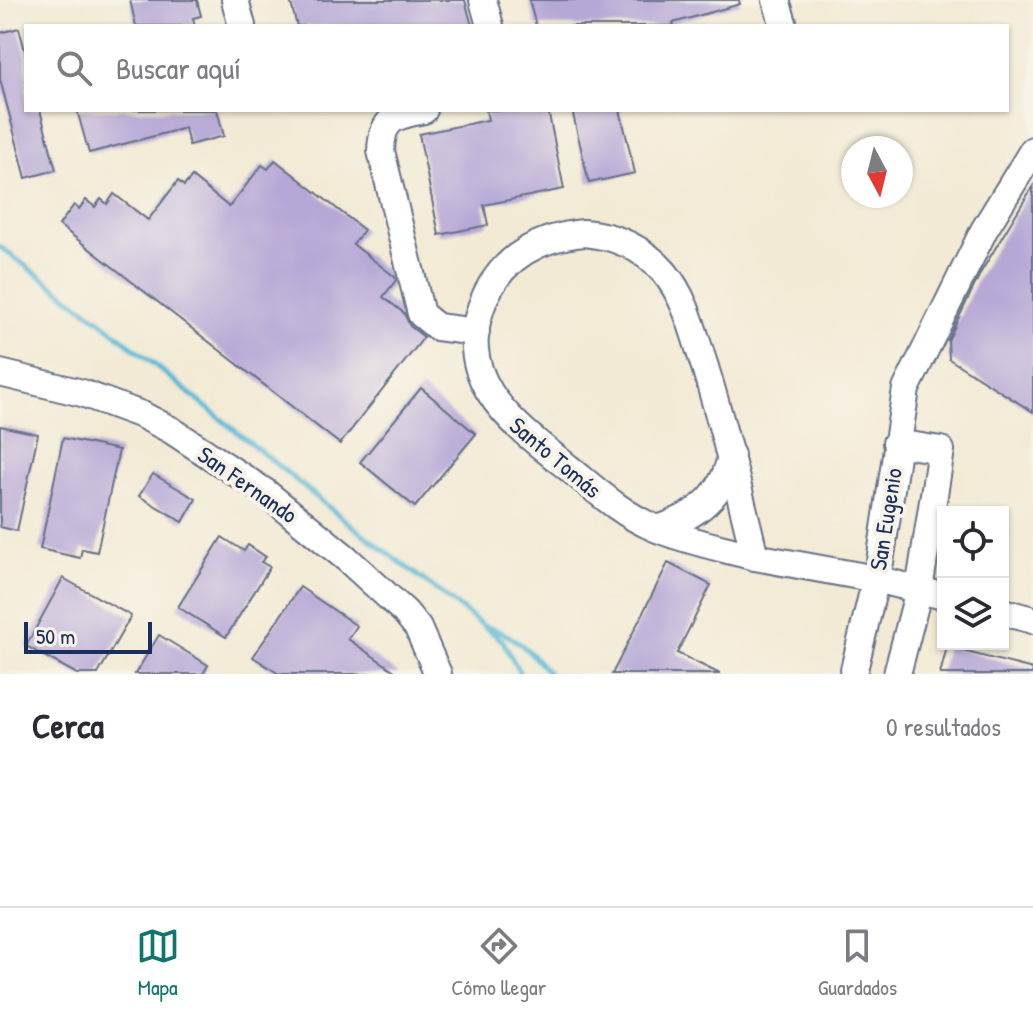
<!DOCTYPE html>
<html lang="es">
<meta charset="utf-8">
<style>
:root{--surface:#fff;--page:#f2f2f3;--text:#2b2b33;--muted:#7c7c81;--line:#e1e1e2;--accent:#0f766e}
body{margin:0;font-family:"Patrick Hand",sans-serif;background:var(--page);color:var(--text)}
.controls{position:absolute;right:24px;bottom:24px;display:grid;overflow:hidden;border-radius:0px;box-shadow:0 2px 6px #0004}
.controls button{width:72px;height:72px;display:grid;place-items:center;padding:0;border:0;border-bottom:2px solid var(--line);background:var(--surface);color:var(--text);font:40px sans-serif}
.compass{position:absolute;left:841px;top:136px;width:72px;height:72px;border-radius:50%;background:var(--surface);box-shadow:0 2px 6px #0004;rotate:173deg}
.scale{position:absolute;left:24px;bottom:20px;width:128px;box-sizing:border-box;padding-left:8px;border:4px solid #1b2f5e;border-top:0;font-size:22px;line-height:28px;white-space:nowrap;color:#1b2f5e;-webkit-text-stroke:6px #f7f3e8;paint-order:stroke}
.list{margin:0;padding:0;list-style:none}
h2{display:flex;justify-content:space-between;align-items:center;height:104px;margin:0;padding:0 32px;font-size:34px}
h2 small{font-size:26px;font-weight:400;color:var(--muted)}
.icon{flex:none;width:44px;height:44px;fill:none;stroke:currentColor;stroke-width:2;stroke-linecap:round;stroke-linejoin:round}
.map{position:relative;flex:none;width:1033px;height:674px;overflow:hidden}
.search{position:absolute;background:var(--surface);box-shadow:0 2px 6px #0004;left:24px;right:24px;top:24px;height:88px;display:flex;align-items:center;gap:20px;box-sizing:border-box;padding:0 28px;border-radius:0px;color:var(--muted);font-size:30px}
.sheet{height:232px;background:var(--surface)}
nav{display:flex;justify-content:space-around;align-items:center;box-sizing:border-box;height:112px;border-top:2px solid var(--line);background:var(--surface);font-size:22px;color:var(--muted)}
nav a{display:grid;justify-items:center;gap:4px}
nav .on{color:var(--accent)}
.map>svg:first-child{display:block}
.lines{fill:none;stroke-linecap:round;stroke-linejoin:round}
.stream{stroke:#57b8d6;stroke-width:5}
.building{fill:#b6a8d6}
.minor-casing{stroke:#667087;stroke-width:30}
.minor{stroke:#fff;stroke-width:26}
.labels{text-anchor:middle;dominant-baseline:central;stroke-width:8;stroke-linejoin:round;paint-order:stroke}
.street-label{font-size:24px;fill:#1b2f5e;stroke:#f7f3e8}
</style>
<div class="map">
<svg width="1033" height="674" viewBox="0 0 1033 674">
<rect width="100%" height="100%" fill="#f7f3e8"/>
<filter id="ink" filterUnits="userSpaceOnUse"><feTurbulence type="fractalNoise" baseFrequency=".0125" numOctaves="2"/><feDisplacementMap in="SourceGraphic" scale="16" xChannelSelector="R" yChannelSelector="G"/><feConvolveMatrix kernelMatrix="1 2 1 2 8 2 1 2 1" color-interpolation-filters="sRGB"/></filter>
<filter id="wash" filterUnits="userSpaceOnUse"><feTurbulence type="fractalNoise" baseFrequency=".006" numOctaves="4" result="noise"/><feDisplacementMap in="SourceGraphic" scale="32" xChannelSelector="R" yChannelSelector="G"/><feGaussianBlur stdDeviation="1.8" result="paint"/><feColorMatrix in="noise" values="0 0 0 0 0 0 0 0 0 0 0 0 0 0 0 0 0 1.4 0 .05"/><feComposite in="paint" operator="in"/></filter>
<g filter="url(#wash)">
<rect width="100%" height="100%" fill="#f2ead4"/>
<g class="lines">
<!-- stream -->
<g class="stream">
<polyline points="0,247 97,318 346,521 503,641 520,674"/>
<path d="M487,627C515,635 531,652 549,674"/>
</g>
</g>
<g id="blocks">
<!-- building -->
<g class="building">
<polygon points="130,0 197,0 201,16 193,18 195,26 136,26"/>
<polygon points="290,0 465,0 472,26 297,26"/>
<polygon points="529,0 739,0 740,4 673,23 674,26 536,26"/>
<polygon points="19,28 26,55 26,110 40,110 56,170 26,178 0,79 0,33"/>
<polygon points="77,110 217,110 224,136 189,145 185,128 89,153"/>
<polygon points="486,110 548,110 564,189 484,205 488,225 439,235 419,134 488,120"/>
<polygon points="572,110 620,110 635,173 589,183"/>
<polygon points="275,160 364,230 353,244 395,277 396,280 383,297 404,313 410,326 424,337 340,444 59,225 74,205 79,209 86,200 95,207 101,199 107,204 114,194 148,220 178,181 184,186 192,177 229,207 262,165 268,169"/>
<polygon points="1033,186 1033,412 949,359 948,340 981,272"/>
<polygon points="421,388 476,434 415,507 360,462"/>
<polygon points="0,426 38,434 17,531 0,527"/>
<polygon points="63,438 119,450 97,552 82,549 80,558 40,549"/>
<polygon points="153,474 196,499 183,522 139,496"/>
<polygon points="222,537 244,551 248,545 266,557 261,562 270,567 226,637 178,607"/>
<polygon points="668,563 711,585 677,653 720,674 612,674"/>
<polygon points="63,578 131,616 98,674 77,674 26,646"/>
<polygon points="300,587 357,626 348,639 399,674 279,674 253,657"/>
<polygon points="159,635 208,665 203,674 135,674"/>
<polygon points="947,647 1033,669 1032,674 940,674"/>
</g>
</g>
</g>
<g filter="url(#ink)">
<use href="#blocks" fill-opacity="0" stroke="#667087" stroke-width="2"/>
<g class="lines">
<!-- minor casing -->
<g class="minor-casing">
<g id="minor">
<polyline points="235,0 242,26"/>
<polyline points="483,0 490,26"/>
<polyline points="776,0 784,26"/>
<path d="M424,110C394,116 382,118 381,151L421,314L437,327L476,332"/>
<path d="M584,233C616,236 642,247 664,272C687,299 694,335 705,367C724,430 740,493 755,557C722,548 686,541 655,528C623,515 597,491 570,469C513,424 448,378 486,295C505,255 542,237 584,233Z"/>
<polyline points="0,373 82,393 142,415 171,430 265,492 346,558 405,612 418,628 438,674"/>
<polyline points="896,443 941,450 919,590 897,674"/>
<path d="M658,529C696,516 724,496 731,455"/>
<polyline points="755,557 876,579 943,596"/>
<polyline points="1003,612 1033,620"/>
<polyline points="853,674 880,562 906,389 984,230 1033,150"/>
</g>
</g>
<!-- minor -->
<use href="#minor" class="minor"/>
</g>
</g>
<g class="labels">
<!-- street labels -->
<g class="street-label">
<text transform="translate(556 457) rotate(40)">Santo Tomás</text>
<text transform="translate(248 484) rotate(35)">San Fernando</text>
<text transform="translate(885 519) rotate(-81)">San Eugenio</text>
</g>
</g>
</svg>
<div class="controls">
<button><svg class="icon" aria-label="locate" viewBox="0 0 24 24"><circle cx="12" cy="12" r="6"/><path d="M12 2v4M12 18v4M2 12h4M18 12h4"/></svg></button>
<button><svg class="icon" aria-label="layers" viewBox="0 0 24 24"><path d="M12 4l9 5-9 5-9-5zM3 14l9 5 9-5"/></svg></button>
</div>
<svg class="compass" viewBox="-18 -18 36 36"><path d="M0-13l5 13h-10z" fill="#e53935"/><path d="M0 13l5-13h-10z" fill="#7c7c81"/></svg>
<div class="scale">50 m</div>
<div class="search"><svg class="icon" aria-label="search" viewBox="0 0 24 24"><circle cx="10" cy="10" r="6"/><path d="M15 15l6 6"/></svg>Buscar aquí</div>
</div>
<section class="sheet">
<h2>Cerca<small>0 resultados</small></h2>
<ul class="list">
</ul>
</section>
<nav>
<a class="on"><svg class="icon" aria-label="map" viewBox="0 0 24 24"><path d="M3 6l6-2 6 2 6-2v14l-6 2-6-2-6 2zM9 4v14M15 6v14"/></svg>Mapa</a>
<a><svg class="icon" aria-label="directions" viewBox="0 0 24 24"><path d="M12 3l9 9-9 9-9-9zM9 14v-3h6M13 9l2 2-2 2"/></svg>Cómo llegar</a>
<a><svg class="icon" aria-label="saved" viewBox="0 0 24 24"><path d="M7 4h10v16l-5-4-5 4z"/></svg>Guardados</a>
</nav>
